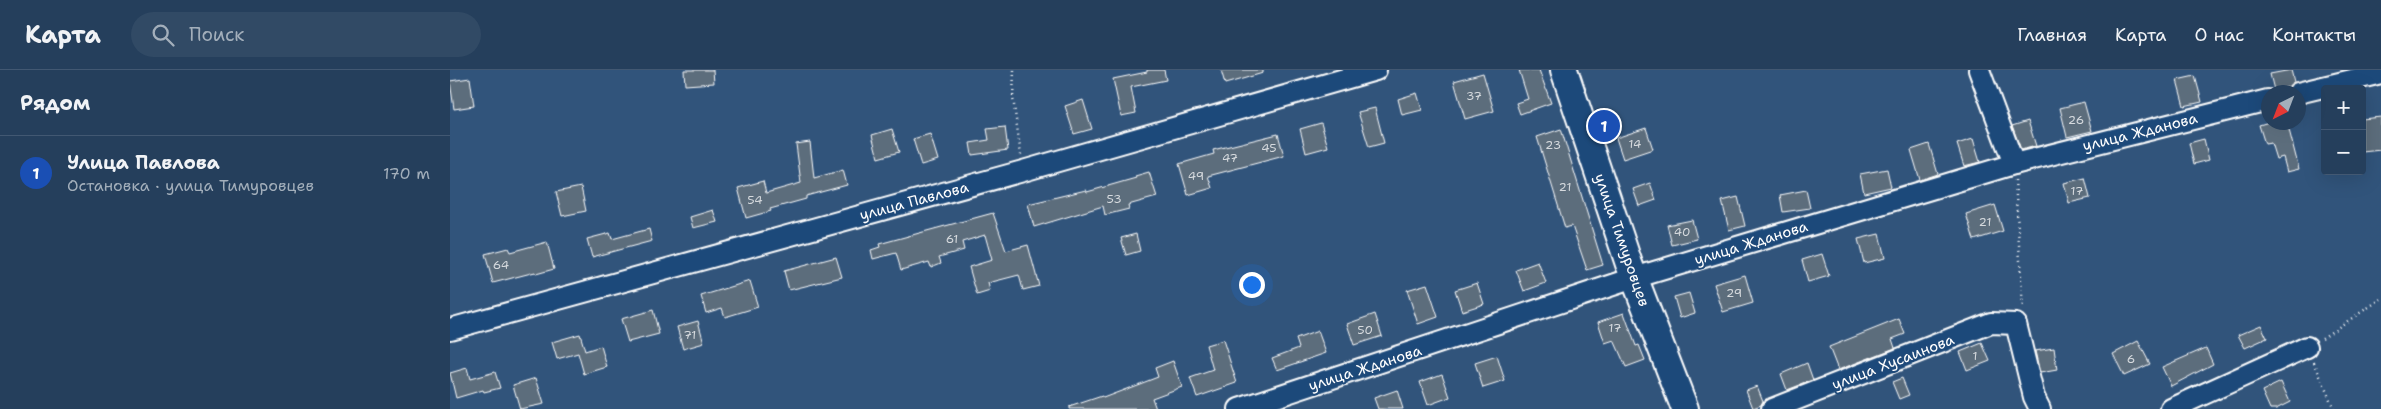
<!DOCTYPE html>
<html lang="ru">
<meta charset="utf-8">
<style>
:root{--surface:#253f5c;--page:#314a65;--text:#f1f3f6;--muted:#a3afbb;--line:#425872;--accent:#ffd166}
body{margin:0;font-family:"Shantell Sans",sans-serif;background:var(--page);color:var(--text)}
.controls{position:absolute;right:15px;top:15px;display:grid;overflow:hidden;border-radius:5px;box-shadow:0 5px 20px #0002}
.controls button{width:45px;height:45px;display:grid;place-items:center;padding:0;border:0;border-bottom:1px solid var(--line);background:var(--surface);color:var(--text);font:25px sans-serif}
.compass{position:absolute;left:1811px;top:15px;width:45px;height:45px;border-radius:50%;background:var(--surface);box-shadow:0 5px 20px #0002;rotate:222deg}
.you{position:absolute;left:801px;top:214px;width:18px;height:18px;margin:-12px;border:4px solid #fff;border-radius:50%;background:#1a73e8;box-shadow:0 0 0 8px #1a73e833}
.badge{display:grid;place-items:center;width:32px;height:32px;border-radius:50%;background:var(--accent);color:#fff;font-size:16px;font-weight:700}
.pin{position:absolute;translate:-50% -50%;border:2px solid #fff;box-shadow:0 1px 5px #0006}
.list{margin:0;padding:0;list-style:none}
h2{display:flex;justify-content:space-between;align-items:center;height:65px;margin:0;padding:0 20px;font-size:21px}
h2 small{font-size:16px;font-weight:400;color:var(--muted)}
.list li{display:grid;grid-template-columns:32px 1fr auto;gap:15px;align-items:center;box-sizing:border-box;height:75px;padding:0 20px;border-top:1px solid var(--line)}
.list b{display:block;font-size:19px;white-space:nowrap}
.list p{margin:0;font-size:16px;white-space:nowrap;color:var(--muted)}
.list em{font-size:16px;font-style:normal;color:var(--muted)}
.icon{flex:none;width:28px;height:28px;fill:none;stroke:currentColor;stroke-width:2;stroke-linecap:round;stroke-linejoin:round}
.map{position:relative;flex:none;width:1931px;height:339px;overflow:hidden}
header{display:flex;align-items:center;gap:30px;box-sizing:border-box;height:70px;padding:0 25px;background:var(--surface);border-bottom:1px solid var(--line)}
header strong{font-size:24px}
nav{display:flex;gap:28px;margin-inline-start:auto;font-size:18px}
.search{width:350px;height:45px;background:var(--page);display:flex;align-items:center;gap:12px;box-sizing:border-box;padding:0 18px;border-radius:28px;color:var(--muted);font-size:19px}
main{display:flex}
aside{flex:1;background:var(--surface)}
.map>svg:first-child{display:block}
.building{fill:#5c6d7c;stroke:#fff}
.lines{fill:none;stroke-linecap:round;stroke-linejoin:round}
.minor-casing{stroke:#fff;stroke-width:24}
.major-casing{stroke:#fff;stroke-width:30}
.path{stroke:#fff;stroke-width:2.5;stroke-dasharray:1 4;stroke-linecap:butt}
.minor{stroke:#1f4a7a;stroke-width:20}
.major{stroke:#1f4a7a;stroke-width:26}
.labels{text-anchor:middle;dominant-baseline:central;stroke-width:4;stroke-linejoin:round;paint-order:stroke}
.number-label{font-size:12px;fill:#d6dade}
.street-label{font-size:15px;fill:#fff;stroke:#1f4a7a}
</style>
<header>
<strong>Карта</strong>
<div class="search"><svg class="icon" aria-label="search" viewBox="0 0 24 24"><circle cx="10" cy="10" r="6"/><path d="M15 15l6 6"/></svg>Поиск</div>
<nav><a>Главная</a><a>Карта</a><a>О нас</a><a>Контакты</a></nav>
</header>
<main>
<aside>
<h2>Рядом<small></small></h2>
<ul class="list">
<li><span class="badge" style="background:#1a4fb4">1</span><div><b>Улица Павлова</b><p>Остановка · улица Тимуровцев</p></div><em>170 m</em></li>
</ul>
</aside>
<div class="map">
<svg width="1931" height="339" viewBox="0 0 1931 339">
<rect width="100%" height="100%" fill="#31547b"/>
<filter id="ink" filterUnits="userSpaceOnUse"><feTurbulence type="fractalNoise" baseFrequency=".02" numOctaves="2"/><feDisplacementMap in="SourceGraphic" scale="10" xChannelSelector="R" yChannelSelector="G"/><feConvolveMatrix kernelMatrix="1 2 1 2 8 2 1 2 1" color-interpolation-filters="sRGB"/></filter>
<g filter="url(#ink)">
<!-- building -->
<g class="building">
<polygon points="234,0 263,0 264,13 235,15"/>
<polygon points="697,0 714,0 716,10 681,17 686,43 671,46 663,9 697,2"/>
<polygon points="771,0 813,0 813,3 775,14"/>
<polygon points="1069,0 1089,0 1101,33 1070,44 1066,33 1078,29"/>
<polygon points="1841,0 1844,12 1838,17 1824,20 1820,4"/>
<polygon points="1033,3 1044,41 1015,49 1004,11"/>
<polygon points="1745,6 1752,32 1734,36 1727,10"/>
<polygon points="20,8 24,36 4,39 0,11"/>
<polygon points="967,23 972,40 952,45 948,29"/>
<polygon points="633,30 642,59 624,64 615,36"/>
<polygon points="1634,32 1642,61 1617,67 1610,38"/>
<polygon points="925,38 934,73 919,77 908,42"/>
<polygon points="1931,47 1931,80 1912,82 1912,49"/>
<polygon points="1578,51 1586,76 1571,80 1562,56"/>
<polygon points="1819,52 1837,52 1849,99 1837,102 1833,87 1826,89 1821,73 1815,74 1809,55"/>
<polygon points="871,53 878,77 856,83 850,59"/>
<polygon points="555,57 558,80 522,85 520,73 539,70 537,59"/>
<polygon points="1196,58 1203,79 1173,89 1166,68"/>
<polygon points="442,59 449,82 428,88 422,65"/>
<polygon points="1111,59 1153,195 1137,200 1122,156 1115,158 1087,67"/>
<polygon points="480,64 488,90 471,95 463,69"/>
<polygon points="828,64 834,86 758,106 762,118 738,125 729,94 764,84 763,80"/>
<polygon points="1523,69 1530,92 1514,96 1507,74"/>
<polygon points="1754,69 1759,90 1744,94 1739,73"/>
<polygon points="360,72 364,108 393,100 397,115 356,126 356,129 320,139 321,141 296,148 288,118 313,111 316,123 351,113 346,74"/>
<polygon points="1479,74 1488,104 1470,110 1461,80"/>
<polygon points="1437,99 1441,117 1414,123 1410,104"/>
<polygon points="699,102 707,127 678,135 679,139 655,145 653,136 584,157 578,134 636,120 637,122 686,108 685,106"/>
<polygon points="1635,108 1640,128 1619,133 1614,113"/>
<polygon points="1200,113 1206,130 1189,136 1183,119"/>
<polygon points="131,117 136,141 112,146 106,122"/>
<polygon points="1356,120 1360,138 1333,142 1330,125"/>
<polygon points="1288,127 1295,156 1279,160 1272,131"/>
<polygon points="1545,135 1553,161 1524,170 1516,144"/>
<polygon points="263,140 267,152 243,158 240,147"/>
<polygon points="543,143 556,181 578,175 589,216 573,220 569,205 538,213 540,221 527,225 519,197 542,190 535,165 512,172 514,180 489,187 491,193 481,197 479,192 451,200 446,183 423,189 421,180 430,177 429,174"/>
<polygon points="1242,150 1247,169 1222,175 1217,155"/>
<polygon points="199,159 202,171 142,187 137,169 160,163 162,169"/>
<polygon points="686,164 690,181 676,185 671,168"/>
<polygon points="1429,164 1435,188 1414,193 1408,169"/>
<polygon points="97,172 104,199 86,204 85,202 43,213 35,184 58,178 60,182"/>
<polygon points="1372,184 1379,206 1358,212 1352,190"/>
<polygon points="386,187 392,207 339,220 334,201"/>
<polygon points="1088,192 1096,213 1074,221 1066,200"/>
<polygon points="1295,205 1303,233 1273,242 1264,214"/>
<polygon points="300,211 308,237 275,247 272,238 256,243 251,226"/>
<polygon points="1027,213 1034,234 1012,241 1005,220"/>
<polygon points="977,214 988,247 968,254 957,220"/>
<polygon points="1239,223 1245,243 1230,248 1224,227"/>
<polygon points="203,240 209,264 178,272 171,249"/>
<polygon points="1174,243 1186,276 1189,275 1195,290 1176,297 1164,270 1155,273 1148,252"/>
<polygon points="925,244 932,266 904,275 897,254"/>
<polygon points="1449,249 1455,264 1442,269 1445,278 1388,300 1379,277"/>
<polygon points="248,251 254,273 233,279 227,257"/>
<polygon points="1811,255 1817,268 1795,278 1788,265"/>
<polygon points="868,261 876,283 827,300 822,288 849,278 846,269"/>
<polygon points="130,264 135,281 151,276 157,297 134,304 128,283 107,289 102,272"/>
<polygon points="773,270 787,313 747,327 740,308 763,300 756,275"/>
<polygon points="1688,271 1700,294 1674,306 1663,284"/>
<polygon points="1532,273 1540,291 1517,300 1510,282"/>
<polygon points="1604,278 1607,300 1590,303 1585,281"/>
<polygon points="1756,278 1763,294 1721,316 1712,297"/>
<polygon points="1047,286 1055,311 1033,318 1025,293"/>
<polygon points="723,291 732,317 702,328 706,339 619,339 619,337 652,326 653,328 708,307 705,298"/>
<polygon points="1357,293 1363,310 1337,320 1331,304"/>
<polygon points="17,298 20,309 45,302 50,318 34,322 33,320 6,328 0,303"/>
<polygon points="992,304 1000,327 978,335 970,312"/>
<polygon points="86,308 94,334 70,339 63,315"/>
<polygon points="1452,308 1459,325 1449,329 1442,312"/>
<polygon points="1831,312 1840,332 1826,339 1820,339 1812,321"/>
<polygon points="1307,316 1313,331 1311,335 1303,338 1296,320"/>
<polygon points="947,320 953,339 928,339 924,328"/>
</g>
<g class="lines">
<!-- minor casing -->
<g class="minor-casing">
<g id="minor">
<polyline points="1529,0 1564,94"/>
<polyline points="1848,23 1931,3"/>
<polyline points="0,259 573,101 926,0"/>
<polyline points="789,339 1184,208 1564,94 1818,30"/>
<polyline points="1322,339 1541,253 1566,254 1584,327 1590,339"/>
<polyline points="1721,339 1857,277"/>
</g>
</g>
<!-- major casing -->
<g class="major-casing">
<polyline id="major" points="1114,0 1179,194 1235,339"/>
</g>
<!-- path -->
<g class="path">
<polyline points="564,0 563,28 571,85"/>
<polyline points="1565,110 1573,239"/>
<polyline points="1872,268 1931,229"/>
<polyline points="1864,292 1884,339"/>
</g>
<!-- minor -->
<use href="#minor" class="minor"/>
<!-- major -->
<use href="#major" class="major"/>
</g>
</g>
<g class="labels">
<!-- number labels -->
<g class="number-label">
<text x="1024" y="26">37</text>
<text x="1626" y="50">26</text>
<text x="1185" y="74">14</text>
<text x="1103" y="75">23</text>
<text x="819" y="78">45</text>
<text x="780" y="88">47</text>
<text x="746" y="106">49</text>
<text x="1115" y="117">21</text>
<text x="1627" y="121">17</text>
<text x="664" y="129">53</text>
<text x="305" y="130">54</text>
<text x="1535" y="152">21</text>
<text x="1232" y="162">40</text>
<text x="502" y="169">61</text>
<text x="51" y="195">64</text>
<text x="1284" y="223">29</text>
<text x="1165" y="258">17</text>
<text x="915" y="260">50</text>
<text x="240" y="265">71</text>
<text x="1525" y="286">1</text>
<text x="1681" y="289">6</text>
</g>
<!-- street labels -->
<g class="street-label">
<text transform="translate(1690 62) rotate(-14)">улица Жданова</text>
<text transform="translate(464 131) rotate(-15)">улица Павлова</text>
<text transform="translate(1172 170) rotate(71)">улица Тимуровцев</text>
<text transform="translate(1301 173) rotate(-17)">улица Жданова</text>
<text transform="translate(1443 292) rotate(-21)">улица Хусаинова</text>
<text transform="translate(915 298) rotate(-18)">улица Жданова</text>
</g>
</g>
</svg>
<div class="controls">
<button>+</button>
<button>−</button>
</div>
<svg class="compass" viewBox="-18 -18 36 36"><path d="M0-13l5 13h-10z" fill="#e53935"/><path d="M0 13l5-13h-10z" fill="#a3afbb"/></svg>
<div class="you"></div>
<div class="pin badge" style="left:1154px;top:56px;background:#1a4fb4">1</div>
</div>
</main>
